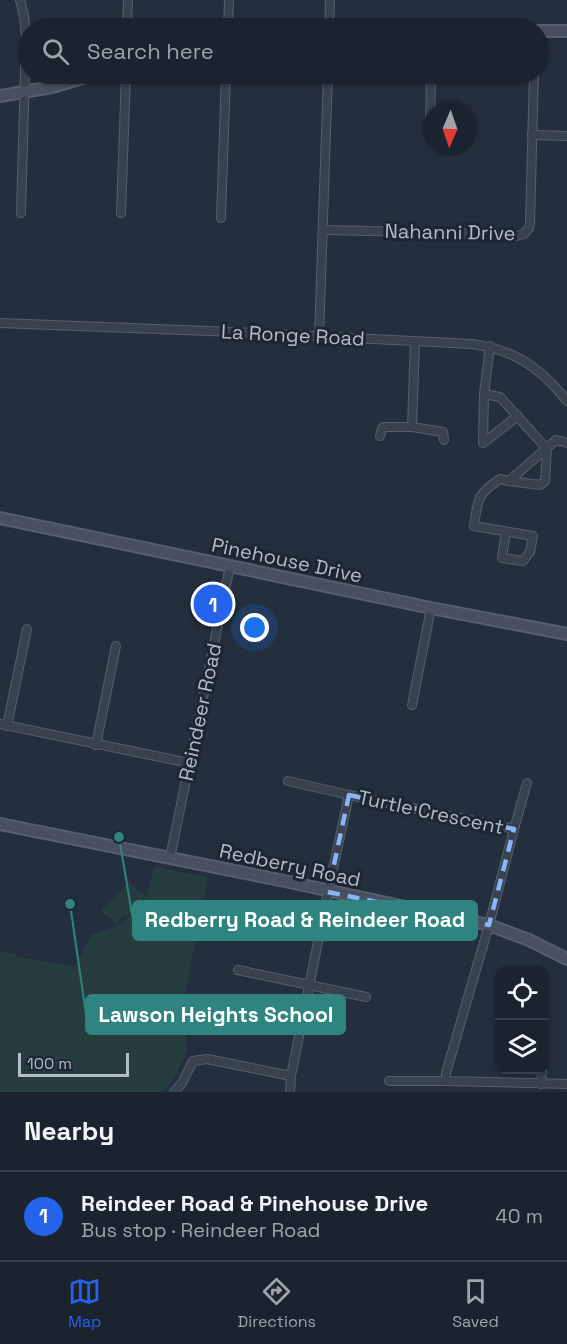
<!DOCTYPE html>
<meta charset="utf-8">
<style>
:root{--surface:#1b232e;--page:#282f3a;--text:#f1f3f6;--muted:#a0a4aa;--line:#39404a;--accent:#2563eb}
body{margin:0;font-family:"Space Grotesk",sans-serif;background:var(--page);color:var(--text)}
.controls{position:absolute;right:18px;bottom:18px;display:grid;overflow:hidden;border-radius:12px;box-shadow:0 2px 4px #0004}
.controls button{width:54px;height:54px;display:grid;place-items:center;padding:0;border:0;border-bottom:2px solid var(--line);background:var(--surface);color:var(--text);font:30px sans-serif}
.compass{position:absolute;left:423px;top:102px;width:54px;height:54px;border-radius:50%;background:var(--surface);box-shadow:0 2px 4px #0004;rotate:182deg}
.scale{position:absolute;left:18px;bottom:15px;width:111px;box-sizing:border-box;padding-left:6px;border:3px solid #b4bcc9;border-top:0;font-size:16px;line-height:21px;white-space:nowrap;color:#b4bcc9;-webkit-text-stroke:4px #1d2633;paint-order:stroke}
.you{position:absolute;left:255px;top:628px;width:21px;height:21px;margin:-15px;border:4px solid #fff;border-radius:50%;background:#1a73e8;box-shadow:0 0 0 9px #1a73e833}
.badge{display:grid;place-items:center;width:39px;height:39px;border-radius:50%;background:var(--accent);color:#fff;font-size:20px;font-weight:700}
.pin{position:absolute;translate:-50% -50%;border:3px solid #fff;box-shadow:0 2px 6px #0006}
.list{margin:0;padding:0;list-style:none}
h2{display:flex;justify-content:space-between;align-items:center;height:78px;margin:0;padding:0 24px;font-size:26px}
h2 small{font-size:20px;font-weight:400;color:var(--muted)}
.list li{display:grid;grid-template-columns:39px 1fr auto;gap:18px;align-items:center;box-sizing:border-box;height:90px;padding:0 24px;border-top:2px solid var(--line)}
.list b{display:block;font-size:22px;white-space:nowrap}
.list p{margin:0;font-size:20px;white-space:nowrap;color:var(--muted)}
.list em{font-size:20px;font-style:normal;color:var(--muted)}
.icon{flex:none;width:33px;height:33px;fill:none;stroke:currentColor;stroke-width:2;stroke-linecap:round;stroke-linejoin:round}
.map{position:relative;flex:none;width:567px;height:1092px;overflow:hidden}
.search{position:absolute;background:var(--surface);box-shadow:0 2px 4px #0004;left:18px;right:18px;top:18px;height:66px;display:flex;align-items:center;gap:15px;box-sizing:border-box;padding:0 21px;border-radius:33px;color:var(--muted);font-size:22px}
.sheet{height:168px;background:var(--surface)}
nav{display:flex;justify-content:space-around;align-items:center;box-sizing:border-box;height:84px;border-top:2px solid var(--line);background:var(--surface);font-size:16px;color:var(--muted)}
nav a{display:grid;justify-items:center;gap:3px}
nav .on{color:var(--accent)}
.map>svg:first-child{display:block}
.green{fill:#263c3f}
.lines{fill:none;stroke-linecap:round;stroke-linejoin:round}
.street-casing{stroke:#565f6c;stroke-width:10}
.secondary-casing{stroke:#565f6c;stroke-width:14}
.street{stroke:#38414e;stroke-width:8}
.secondary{stroke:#465061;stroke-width:10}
.marked{fill:none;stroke:#8ab4f8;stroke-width:4.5;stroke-dasharray:12 8;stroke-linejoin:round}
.labels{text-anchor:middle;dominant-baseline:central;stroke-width:6;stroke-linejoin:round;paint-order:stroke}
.street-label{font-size:20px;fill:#b4bcc9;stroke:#1d2633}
.leader{fill:none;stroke:#308480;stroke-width:2}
.callout-dot{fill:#308480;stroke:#1d2633;stroke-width:2}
.callout{fill:#308480;stroke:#308480;stroke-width:2}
.callout-label{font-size:21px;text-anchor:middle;font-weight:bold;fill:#fff}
</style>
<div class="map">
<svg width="567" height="1092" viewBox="0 0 567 1092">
<rect width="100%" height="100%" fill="#242f3e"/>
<!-- green -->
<polygon class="green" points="154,867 208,877 183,1005 187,1050 175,1077 163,1092 0,1092 0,951 16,954 16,956 75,967 91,935 116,927 136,911 145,897 126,917 124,915 116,924 101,911 129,882 146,897"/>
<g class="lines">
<!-- street casing -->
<g class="street-casing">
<g id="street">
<polyline points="20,0 24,16 26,37 21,213"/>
<polyline points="127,28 128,0"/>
<polyline points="228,28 229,0"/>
<polyline points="329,28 330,0"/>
<polyline points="430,128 431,74"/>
<polyline points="532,135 567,136"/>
<polyline points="121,213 126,74"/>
<polyline points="221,218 226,74"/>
<polyline points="323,230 502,234 516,236 524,234 529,228 530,223 534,74"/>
<path d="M0,323L235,332L472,344C515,350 540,367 567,401"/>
<polyline points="319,337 328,74"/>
<polyline points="484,394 490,346"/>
<polyline points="518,416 483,443 484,394 500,397 547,449 545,481 540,485 509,481 556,440 567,443"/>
<polyline points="412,427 415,341"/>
<polyline points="380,436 382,428 384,427 412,427 443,432 444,440"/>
<path d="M506,532L502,558L523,561L530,552L533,536L474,526C478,500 476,495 500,479L509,481"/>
<polyline points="412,705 431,608"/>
<polyline points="0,724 189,763"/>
<polyline points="7,726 27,629"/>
<polyline points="96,745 116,646"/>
<polyline points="288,781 349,795"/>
<polyline points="514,829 527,783"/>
<polyline points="170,858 230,566"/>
<polyline points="238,970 366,997"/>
<polyline points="389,1081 446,1081"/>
<polyline points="541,1084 542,1070"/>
<polyline points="174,1092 182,1083 193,1061 207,1059 291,1076"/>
<polyline points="290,1092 291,1076 328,892 349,795 514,829 489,925 446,1073 446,1081 567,1084"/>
</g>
</g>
<!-- secondary casing -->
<g class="secondary-casing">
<g id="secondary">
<polyline points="260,28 297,25 455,28"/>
<polyline points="538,31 567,31"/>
<polyline points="0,96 52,87 97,74"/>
<polyline points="0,518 431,608 567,634"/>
<polyline points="0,824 280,880 489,925 529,940 567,959"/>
</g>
</g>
<!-- street -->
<use href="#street" class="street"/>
<!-- secondary -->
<use href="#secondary" class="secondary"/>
</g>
<!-- marked area -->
<path class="marked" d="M349,795L514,829L489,925L328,892Z"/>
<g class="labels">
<!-- street labels -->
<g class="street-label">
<text transform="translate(450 232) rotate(1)">Nahanni Drive</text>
<text transform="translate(293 335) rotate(3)">La Ronge Road</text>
<text transform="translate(287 560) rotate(12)">Pinehouse Drive</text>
<text transform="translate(200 712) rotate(-78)">Reindeer Road</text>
<text transform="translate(431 812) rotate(12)">Turtle Crescent</text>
<text transform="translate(290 865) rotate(12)">Redberry Road</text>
</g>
</g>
<!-- callouts -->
<path class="leader" d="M119 837L133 920M70 904L86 1014"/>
<g class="callout-dot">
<circle cx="119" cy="837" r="6"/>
<circle cx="70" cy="904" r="6"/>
</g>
<g class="callout">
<rect x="133" y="901" width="344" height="39" rx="6"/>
<rect x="86" y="995" width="259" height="39" rx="6"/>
</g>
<g class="callout-label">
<text x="305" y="927">Redberry Road &amp; Reindeer Road</text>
<text x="216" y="1022">Lawson Heights School</text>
</g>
</svg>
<div class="controls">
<button><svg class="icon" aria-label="locate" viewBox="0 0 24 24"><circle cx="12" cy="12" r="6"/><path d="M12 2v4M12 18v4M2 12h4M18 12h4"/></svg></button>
<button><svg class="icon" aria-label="layers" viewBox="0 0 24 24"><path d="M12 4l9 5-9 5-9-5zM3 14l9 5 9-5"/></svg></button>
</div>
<svg class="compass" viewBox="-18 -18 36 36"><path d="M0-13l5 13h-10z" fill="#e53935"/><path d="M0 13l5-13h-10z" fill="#a0a4aa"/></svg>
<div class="scale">100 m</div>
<div class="you"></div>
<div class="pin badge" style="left:213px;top:604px">1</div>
<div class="search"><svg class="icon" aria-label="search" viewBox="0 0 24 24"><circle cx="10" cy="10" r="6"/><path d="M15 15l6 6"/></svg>Search here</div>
</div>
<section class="sheet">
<h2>Nearby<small></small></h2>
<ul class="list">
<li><span class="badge">1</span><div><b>Reindeer Road &amp; Pinehouse Drive</b><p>Bus stop · Reindeer Road</p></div><em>40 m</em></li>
</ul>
</section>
<nav>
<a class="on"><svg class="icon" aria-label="map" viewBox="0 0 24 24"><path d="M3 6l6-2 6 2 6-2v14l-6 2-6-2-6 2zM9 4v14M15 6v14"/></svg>Map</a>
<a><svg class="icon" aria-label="directions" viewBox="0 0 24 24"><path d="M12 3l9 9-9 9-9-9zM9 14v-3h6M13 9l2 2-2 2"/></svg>Directions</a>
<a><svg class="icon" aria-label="saved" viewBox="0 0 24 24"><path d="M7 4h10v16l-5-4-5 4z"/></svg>Saved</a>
</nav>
